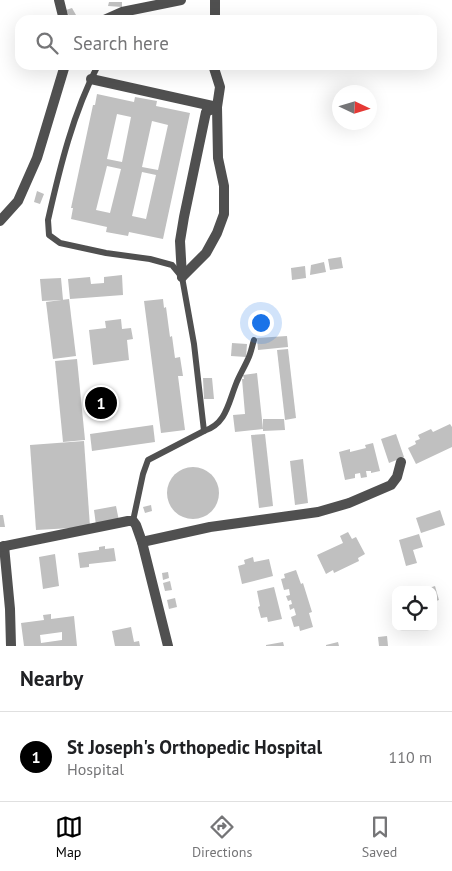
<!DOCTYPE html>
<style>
:root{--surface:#fff;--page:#f2f2f2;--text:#202124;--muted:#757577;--line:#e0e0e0;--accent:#000}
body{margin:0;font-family:"PT Sans",sans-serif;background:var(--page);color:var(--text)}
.controls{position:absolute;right:15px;bottom:15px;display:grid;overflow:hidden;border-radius:10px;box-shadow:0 5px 20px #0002}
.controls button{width:45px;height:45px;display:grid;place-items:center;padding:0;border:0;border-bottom:1px solid var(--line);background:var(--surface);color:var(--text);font:25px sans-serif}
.compass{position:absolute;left:332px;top:85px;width:45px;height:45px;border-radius:50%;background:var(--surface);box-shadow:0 5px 20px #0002;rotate:94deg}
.you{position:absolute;left:260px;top:322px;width:18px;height:18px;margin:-12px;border:4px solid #fff;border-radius:50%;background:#1a73e8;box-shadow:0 0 0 8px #1a73e833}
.badge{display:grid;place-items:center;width:32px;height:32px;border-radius:50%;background:var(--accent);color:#fff;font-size:16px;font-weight:700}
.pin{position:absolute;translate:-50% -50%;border:2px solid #fff;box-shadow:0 1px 5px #0006}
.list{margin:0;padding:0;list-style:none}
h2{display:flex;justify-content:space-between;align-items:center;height:65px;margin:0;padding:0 20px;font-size:21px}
h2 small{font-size:16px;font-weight:400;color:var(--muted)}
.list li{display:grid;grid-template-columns:32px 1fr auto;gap:15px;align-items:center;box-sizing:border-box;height:90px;padding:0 20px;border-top:1px solid var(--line)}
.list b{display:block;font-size:19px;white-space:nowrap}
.list p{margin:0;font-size:16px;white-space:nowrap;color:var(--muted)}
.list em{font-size:16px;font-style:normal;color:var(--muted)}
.icon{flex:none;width:28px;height:28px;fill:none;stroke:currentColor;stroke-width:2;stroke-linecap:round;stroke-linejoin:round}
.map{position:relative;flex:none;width:452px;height:646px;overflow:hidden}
.search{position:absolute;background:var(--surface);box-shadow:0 5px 20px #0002;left:15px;right:15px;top:15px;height:55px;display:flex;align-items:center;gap:12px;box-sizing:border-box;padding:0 18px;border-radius:15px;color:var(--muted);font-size:19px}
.sheet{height:155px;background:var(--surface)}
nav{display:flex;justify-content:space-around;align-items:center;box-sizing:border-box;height:70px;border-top:1px solid var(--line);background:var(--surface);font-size:14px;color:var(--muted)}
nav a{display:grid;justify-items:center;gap:2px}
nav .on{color:var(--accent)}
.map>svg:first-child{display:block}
.building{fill:#c0c0c0;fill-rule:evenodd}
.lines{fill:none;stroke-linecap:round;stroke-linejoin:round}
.service{stroke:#505050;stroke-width:6}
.minor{stroke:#505050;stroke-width:10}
</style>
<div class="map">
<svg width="452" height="646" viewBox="0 0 452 646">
<rect width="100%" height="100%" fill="#fff"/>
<!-- building -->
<g class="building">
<polygon points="109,2 122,2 122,7 108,6"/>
<polygon points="72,8 76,15 70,18 66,10"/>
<path d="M97,94L134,102L135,97L157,101L156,106L190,113L163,239L129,232L128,236L106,232L107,227L71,219L73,208H71L93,105H95ZM117,114L131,117L122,162L107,159ZM152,121L168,125L158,170L142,167ZM107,166L121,169L110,213L96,210ZM142,172L156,175L146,219L132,216Z"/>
<polygon points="37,191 44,194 40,204 34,202"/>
<polygon points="341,257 343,268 330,270 328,259"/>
<polygon points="324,262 326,272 310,275 311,265"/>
<polygon points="305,266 306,278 292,280 291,268"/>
<polygon points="122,275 123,295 70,299 68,279 90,277 91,284 104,283 104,277"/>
<polygon points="61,278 63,300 42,301 40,279"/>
<polygon points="69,299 76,356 53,359 46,302"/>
<polygon points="163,299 164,308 166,307 170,337 172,336 175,358 180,357 183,376 178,376 185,430 161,433 144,301"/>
<polygon points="121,319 122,329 131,328 133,339 127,340 129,360 93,365 89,330 106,328 105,321"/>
<polygon points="287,336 288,347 258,350 257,338"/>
<polygon points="232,343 247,344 246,357 231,356"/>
<polygon points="288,349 296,418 285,420 277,350"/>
<polygon points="77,359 85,440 63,442 55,361"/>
<polygon points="257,373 263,429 235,432 233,415 245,414 242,379 244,379 243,375"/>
<polygon points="203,378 212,378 214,399 204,399"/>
<polygon points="263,419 284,419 285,430 263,431"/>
<polygon points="450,424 452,427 452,447 416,464 408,448 416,444 415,441 420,439 418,435 431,429 433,432"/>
<polygon points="153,425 155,442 92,451 90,434"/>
<polygon points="265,434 273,506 259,508 251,435"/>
<polygon points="396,434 404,457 389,463 381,439"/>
<polygon points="84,441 90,527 36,530 30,445"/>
<polygon points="373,443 380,471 371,473 371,471 366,471 367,477 361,478 360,473 355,474 355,478 345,480 339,452 350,449 350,452 366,448 365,445"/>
<polygon points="303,459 308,503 295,505 290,461"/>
<circle cx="193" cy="493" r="26"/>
<polygon points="151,505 152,511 145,513 143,507"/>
<polygon points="116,506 119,521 96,525 94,510"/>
<polygon points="440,510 445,525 421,533 416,518"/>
<polygon points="0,515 3,515 5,527 0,527"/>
<polygon points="348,532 352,539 356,537 365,554 358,558 359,561 334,573 333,570 326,574 317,555 343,543 340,536"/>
<polygon points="419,534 423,547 413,550 417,563 406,566 399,540"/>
<polygon points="105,546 105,549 114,548 116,561 89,564 89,567 80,568 78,553 99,550 99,547"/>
<polygon points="55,554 59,586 43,589 39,557"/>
<polygon points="253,557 254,562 269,559 273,576 242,584 238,566 245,564 244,560"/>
<polygon points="296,570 301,584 303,583 312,612 309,613 313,627 300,631 299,626 294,627 291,617 296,615 294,608 290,610 289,605 292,604 291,600 288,601 286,596 290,595 289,589 284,590 281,579 285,578 284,574"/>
<polygon points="168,572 169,578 163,580 162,573"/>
<polygon points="170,581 172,590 165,591 163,583"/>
<polygon points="435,586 439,600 433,602 433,590 426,589"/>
<polygon points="274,587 282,619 268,622 267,617 261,618 258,607 260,606 257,591"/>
<polygon points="175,598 177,607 169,609 167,600"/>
<path d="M51,614V619L74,616L77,646H24L21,623L44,620L43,615ZM62,632V640L41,643L40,635Z"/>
<polygon points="131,627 134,642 139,641 140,646 115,646 112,631"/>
<polygon points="387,636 388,646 379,646 378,637"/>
<polygon points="283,642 284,646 266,646 266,645"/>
<polygon points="338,642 339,646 326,646 326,645"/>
</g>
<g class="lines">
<!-- service -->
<g class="service">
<path d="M98,65C73,113 60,167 48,220L49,235L60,243L106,253L150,259L172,265L182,277L194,344L204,431"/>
<path d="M133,521L143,474L148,460L204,431C226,424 228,404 236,384C239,376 244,368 248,359C251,353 252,346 254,340"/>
</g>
<!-- minor -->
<g class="minor">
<polyline points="59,0 64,20"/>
<polyline points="104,20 122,12 181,0"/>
<polyline points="215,20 215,0"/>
<polyline points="91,79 217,107"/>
<polyline points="0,221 18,201 37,158 65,65"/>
<polyline points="182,277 206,253 217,233 224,214 224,186 218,158 217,107 220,87 213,65"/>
<polyline points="182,277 180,241 184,217 206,112 217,107"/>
<polyline points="142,542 210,527 318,512 349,503 391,485 397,477 401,462"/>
<polyline points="4,546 10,609 11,646"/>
<polyline points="0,547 128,521 133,521 136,525 142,542 168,646"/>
</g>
</g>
</svg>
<div class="controls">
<button><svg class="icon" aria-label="locate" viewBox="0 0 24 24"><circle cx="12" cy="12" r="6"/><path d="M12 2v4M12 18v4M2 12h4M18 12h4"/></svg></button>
</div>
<svg class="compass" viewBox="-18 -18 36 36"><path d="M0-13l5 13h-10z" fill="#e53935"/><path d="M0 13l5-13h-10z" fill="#757577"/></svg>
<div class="you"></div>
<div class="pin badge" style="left:101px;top:403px">1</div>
<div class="search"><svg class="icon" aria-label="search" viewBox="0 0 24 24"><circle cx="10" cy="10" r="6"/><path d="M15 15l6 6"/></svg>Search here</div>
</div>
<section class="sheet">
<h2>Nearby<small></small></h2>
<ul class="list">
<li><span class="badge">1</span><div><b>St Joseph's Orthopedic Hospital</b><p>Hospital</p></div><em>110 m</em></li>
</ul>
</section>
<nav>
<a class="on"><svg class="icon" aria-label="map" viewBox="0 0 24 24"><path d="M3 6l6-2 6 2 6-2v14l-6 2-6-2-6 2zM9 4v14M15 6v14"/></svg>Map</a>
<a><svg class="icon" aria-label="directions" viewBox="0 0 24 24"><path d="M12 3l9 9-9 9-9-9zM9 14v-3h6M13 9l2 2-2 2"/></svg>Directions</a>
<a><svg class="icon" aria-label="saved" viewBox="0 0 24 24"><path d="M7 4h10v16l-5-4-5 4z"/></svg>Saved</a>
</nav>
